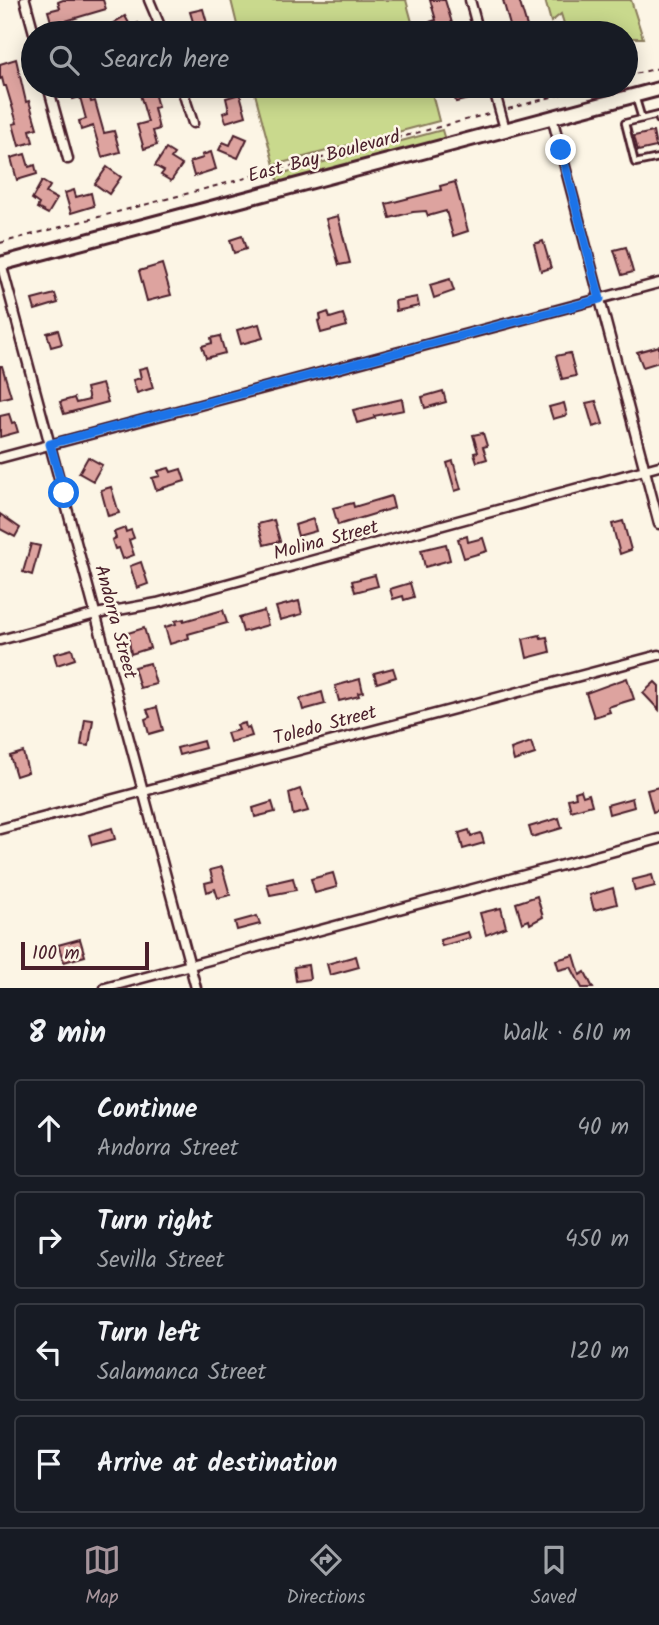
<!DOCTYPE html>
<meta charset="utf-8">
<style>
:root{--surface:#171b24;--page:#242831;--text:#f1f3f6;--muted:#9ea1a6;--line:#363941;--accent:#a6949b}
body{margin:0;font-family:Kalam,sans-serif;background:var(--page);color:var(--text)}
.scale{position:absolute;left:21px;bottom:18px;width:128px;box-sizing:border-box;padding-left:7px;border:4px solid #4a1f2b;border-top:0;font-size:19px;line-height:24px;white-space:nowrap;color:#4a1f2b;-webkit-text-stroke:5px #fcf5e5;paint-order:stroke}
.stop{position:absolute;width:21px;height:21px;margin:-16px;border:5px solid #1a73e8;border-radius:50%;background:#fff}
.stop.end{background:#1a73e8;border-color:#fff;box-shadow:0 2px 7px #0008}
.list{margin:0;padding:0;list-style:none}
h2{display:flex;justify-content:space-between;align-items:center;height:91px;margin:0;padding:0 28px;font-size:30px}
h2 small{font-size:23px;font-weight:400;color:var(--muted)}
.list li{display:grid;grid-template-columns:46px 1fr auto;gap:21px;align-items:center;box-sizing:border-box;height:98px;margin:0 14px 14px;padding:0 14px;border:2px solid var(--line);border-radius:7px}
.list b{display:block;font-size:26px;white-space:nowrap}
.list p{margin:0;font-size:23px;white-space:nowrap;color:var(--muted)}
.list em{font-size:23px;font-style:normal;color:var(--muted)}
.icon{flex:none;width:38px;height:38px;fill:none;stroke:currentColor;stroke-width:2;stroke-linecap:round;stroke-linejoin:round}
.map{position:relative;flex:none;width:659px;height:988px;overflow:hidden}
.search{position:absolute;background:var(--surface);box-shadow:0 4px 18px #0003;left:21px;right:21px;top:21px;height:77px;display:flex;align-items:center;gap:18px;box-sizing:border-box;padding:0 24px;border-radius:38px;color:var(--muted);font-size:26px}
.sheet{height:539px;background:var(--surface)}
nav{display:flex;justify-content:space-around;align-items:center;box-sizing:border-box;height:98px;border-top:2px solid var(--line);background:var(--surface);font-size:19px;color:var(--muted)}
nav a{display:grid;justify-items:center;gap:4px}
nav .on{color:var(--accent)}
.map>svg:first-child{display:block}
.green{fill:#c9d98d;stroke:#8a7c5c;stroke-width:2}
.building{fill:#dda39f;stroke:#4a1f2b;stroke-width:2}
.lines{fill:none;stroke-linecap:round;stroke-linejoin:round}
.service-casing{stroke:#4a1f2b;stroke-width:10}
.minor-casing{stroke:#4a1f2b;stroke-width:13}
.secondary-casing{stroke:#4a1f2b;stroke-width:18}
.path{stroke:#4a1f2b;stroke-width:2;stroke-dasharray:5 5;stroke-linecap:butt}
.service{stroke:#fcf5e5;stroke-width:4.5}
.minor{stroke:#fcf5e5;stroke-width:8}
.secondary{stroke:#fcf5e5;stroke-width:12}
.route{stroke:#1a73e8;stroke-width:9}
.labels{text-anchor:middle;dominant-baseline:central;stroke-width:5;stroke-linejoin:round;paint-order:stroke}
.street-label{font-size:19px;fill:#4a1f2b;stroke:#fcf5e5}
</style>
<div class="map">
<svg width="659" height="988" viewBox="0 0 659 988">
<rect width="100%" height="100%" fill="#fcf5e5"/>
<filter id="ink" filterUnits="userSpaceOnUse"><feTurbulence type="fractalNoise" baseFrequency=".0143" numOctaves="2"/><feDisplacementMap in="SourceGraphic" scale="14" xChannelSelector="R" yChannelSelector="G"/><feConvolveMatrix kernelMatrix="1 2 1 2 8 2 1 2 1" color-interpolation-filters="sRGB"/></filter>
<g filter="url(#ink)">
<!-- green -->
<g class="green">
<polygon points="231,0 406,0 415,33 239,33"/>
<polygon points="545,0 631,0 643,38 626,38 626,33 567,33 561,14 551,22"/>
<polygon points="253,86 430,86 439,121 274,165"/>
<polygon points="442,130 445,140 279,184 276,175"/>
</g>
<!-- building -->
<g class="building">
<polygon points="63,0 103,0 106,9 52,25 48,11 60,8 58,2"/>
<polygon points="430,0 445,0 455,33 433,33 430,22 436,20"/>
<polygon points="503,0 519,0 529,33 512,33"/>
<polygon points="203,9 209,30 189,33 187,27 194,25 190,12"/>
<polygon points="125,16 131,27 138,23 143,31 138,33 119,33 113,23"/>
<polygon points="16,59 26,102 29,101 37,128 30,130 33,142 19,146 13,124 17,123 6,86 4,86 2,78 0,79 0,64"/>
<polygon points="73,86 87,86 91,102 95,101 104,133 114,131 120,152 102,157 93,126 81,130 79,121 86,119 80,97 73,99 70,91 74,89"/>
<polygon points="156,86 160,86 162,93 155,96 158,107 154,108 159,129 153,131 157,145 144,149 137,125 148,122 139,91"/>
<polygon points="451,86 470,86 473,98 456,102"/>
<polygon points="240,94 246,116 226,122 223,113 229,111 226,98"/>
<polygon points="653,132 656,147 638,151 634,136"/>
<polygon points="235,134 247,139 238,158 219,150 223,142 230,145"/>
<polygon points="166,149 174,154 171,158 182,165 171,181 161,175 164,171 155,166"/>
<polygon points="211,152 216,169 194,176 190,162 203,158 202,155"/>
<polygon points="25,154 29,167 35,165 37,174 17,180 11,158"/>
<polygon points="107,167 121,177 109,194 95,184"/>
<polygon points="42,181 50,186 46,193 57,199 48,214 37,208 39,204 32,199"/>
<polygon points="455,182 468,231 453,236 446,211 428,216 426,211 413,212 390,218 386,204 441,190 440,186"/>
<polygon points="74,190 76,197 91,193 94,206 71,213 65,193"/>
<polygon points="338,216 350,263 339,265 326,219"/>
<polygon points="242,236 246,249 234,253 230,240"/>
<polygon points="543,241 551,268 541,271 534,244"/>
<polygon points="626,247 633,272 622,275 614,250"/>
<polygon points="162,264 171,295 147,301 139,271"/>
<polygon points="450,279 454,291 434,298 430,285"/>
<polygon points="55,294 58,303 35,310 32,300"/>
<polygon points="417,297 419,306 396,311 395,301"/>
<polygon points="328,312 330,318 343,314 347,326 321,333 318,321 321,320 320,315"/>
<polygon points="259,324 263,338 241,344 237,330"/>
<polygon points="58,330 62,344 51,347 47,333"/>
<polygon points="220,336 225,353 206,358 202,346 212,343 211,338"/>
<polygon points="659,346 659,362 643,367 637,352"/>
<polygon points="570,353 576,376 562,379 556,356"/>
<polygon points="0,366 2,366 11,396 0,399"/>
<polygon points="147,367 153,388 137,393 133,380 141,378 139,369"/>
<polygon points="102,384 108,402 64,414 60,402 74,398 76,403 89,400 86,388"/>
<polygon points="443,391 446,402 425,408 422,397"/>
<polygon points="402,399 404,410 374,416 375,418 357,423 353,410"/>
<polygon points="596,401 603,424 593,427 586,403"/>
<polygon points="564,403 567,415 553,419 549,407"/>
<polygon points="9,414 12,423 15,422 18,432 0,437 0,416"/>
<polygon points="483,433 487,446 483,447 487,459 477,462 474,453 478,452 473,435"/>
<polygon points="88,457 102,465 93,481 79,473"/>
<polygon points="453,461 461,489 455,491 447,463"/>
<polygon points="169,468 171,472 181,469 185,481 156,490 152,478 160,476 158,471"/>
<polygon points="111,487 119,513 108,516 101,490"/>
<polygon points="391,496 394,508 338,525 333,508 353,503 354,507"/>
<polygon points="0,514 20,528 15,537 0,529"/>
<polygon points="313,519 316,531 298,536 295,525"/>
<polygon points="274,520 280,541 264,545 258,524"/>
<polygon points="623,521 631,550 620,554 612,524"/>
<polygon points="125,528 126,532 131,530 134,538 129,540 134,555 123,559 119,548 115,549 112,540 116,538 114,532"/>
<polygon points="467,536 468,542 483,538 487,551 464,558 458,539"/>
<polygon points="31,544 40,546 32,575 23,572"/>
<polygon points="446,544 450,560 425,567 421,550"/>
<polygon points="141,562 148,584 137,588 130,566"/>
<polygon points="375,575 378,586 355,592 352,581"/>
<polygon points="410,583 414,597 404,600 403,596 393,599 390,589"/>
<polygon points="299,601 302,614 280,620 276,607"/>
<polygon points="223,610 227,623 188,634 189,638 170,644 165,627 176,624 175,621 184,619 184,621"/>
<polygon points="264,611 268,625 243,632 239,618"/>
<polygon points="144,628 150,648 131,654 128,633"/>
<polygon points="540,635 541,638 547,637 550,652 527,658 523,639"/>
<polygon points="72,649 75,659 57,665 54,654"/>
<polygon points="150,663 156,684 140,688 134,667"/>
<polygon points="393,668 396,677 377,683 374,673"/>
<polygon points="627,678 634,699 608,707 610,712 594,717 586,693"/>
<polygon points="360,679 363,692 358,693 359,696 339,701 335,686"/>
<polygon points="655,682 659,686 659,710 643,693"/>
<polygon points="322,692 325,704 303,710 300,699"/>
<polygon points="157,707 163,730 149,734 145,719 150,717 147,710"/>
<polygon points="85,719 93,720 89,746 81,745"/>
<polygon points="245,723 246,728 249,727 252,736 230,742 227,733 239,730 237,725"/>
<polygon points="203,741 205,748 179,755 177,748"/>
<polygon points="531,742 535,754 514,761 511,749"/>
<polygon points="23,752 28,772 16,776 10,756"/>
<polygon points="659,787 659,810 653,812 647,790"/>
<polygon points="300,789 308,811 293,815 289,793"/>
<polygon points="581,790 583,796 589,794 592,805 571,811 568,799 576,797 575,792"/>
<polygon points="632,798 634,807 609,814 607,805"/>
<polygon points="272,802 275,812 255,817 253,808"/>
<polygon points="559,818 562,828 532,837 529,827"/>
<polygon points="112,828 115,839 92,845 89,835"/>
<polygon points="469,830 471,836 481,833 484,843 463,849 459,833"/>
<polygon points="222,867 230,895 218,898 215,889 207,892 205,883 213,881 210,870"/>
<polygon points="333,873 337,887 315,893 311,879"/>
<polygon points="652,875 655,886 635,891 632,880"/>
<polygon points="293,878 296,890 270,895 267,884"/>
<polygon points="613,888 617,904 594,910 590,895"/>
<polygon points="537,896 543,917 530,924 529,920 522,923 516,903"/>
<polygon points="501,908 506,927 486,935 480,913"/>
<polygon points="257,916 260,924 237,930 235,922"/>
<polygon points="468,932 470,938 442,946 440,940"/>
<polygon points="80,939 85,956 64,962 58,945"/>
<polygon points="574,955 580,975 585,972 593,988 582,988 571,967 559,970 556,960"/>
<polygon points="356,956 359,967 330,975 327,964"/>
<polygon points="308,965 310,979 296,981 294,967"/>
</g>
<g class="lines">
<!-- service casing -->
<g class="service-casing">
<g id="service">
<polyline points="635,96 642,119"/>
<polyline points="659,120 658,115 625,123 635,163 659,158"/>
</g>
</g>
<!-- minor casing -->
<g class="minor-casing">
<g id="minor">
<polyline points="25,0 34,33"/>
<polyline points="149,0 163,33"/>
<polyline points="470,0 479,33"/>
<polyline points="48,86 68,159"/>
<polyline points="181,86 193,123"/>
<polyline points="493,86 505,129"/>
<polyline points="552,117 659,524"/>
<polyline points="1,263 196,988"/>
<polyline points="0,458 659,283"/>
<polyline points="0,640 96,614 157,603 659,466"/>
<polyline points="0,829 659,655"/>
<polyline points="105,988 659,839"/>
</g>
</g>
<!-- secondary casing -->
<g class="secondary-casing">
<polyline id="secondary" points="0,264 659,89"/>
</g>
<!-- path -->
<g class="path">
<polyline points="626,76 659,68"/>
<polyline points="508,109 591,86"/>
<polyline points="0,243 492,113"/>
</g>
<!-- service -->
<use href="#service" class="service"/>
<!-- minor -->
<use href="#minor" class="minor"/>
<!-- secondary -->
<use href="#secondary" class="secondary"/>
</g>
</g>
<g class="lines" filter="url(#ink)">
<!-- route -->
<polyline class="route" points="64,493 50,444 600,299 561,150"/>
</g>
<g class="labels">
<!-- street labels -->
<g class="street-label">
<text transform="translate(324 157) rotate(-15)">East Bay Boulevard</text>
<text transform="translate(326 541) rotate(-15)">Molina Street</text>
<text transform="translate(115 622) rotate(75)">Andorra Street</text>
<text transform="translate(325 726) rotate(-15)">Toledo Street</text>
</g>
</g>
</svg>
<div class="scale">100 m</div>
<div class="stop" style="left:64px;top:493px"></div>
<div class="stop end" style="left:561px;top:150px"></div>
<div class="search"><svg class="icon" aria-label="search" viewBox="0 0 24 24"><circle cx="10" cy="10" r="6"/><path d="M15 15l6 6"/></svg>Search here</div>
</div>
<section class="sheet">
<h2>8 min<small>Walk · 610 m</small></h2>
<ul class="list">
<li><svg class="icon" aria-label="ahead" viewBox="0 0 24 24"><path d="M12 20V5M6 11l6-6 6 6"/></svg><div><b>Continue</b><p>Andorra Street</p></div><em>40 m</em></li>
<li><svg class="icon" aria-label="right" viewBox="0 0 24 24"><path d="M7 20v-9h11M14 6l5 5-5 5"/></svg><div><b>Turn right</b><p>Sevilla Street</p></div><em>450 m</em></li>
<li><svg class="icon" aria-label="left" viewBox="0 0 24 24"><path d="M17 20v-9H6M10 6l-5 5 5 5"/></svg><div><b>Turn left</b><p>Salamanca Street</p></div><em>120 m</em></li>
<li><svg class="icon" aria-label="arrive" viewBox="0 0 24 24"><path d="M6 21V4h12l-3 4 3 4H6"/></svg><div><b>Arrive at destination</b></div></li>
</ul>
</section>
<nav>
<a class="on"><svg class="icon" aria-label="map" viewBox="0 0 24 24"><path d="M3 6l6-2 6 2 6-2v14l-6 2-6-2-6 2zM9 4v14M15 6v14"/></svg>Map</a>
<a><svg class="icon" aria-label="directions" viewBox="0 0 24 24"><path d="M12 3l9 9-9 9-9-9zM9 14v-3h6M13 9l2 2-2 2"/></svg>Directions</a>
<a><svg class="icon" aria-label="saved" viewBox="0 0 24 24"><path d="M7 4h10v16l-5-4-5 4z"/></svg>Saved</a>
</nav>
